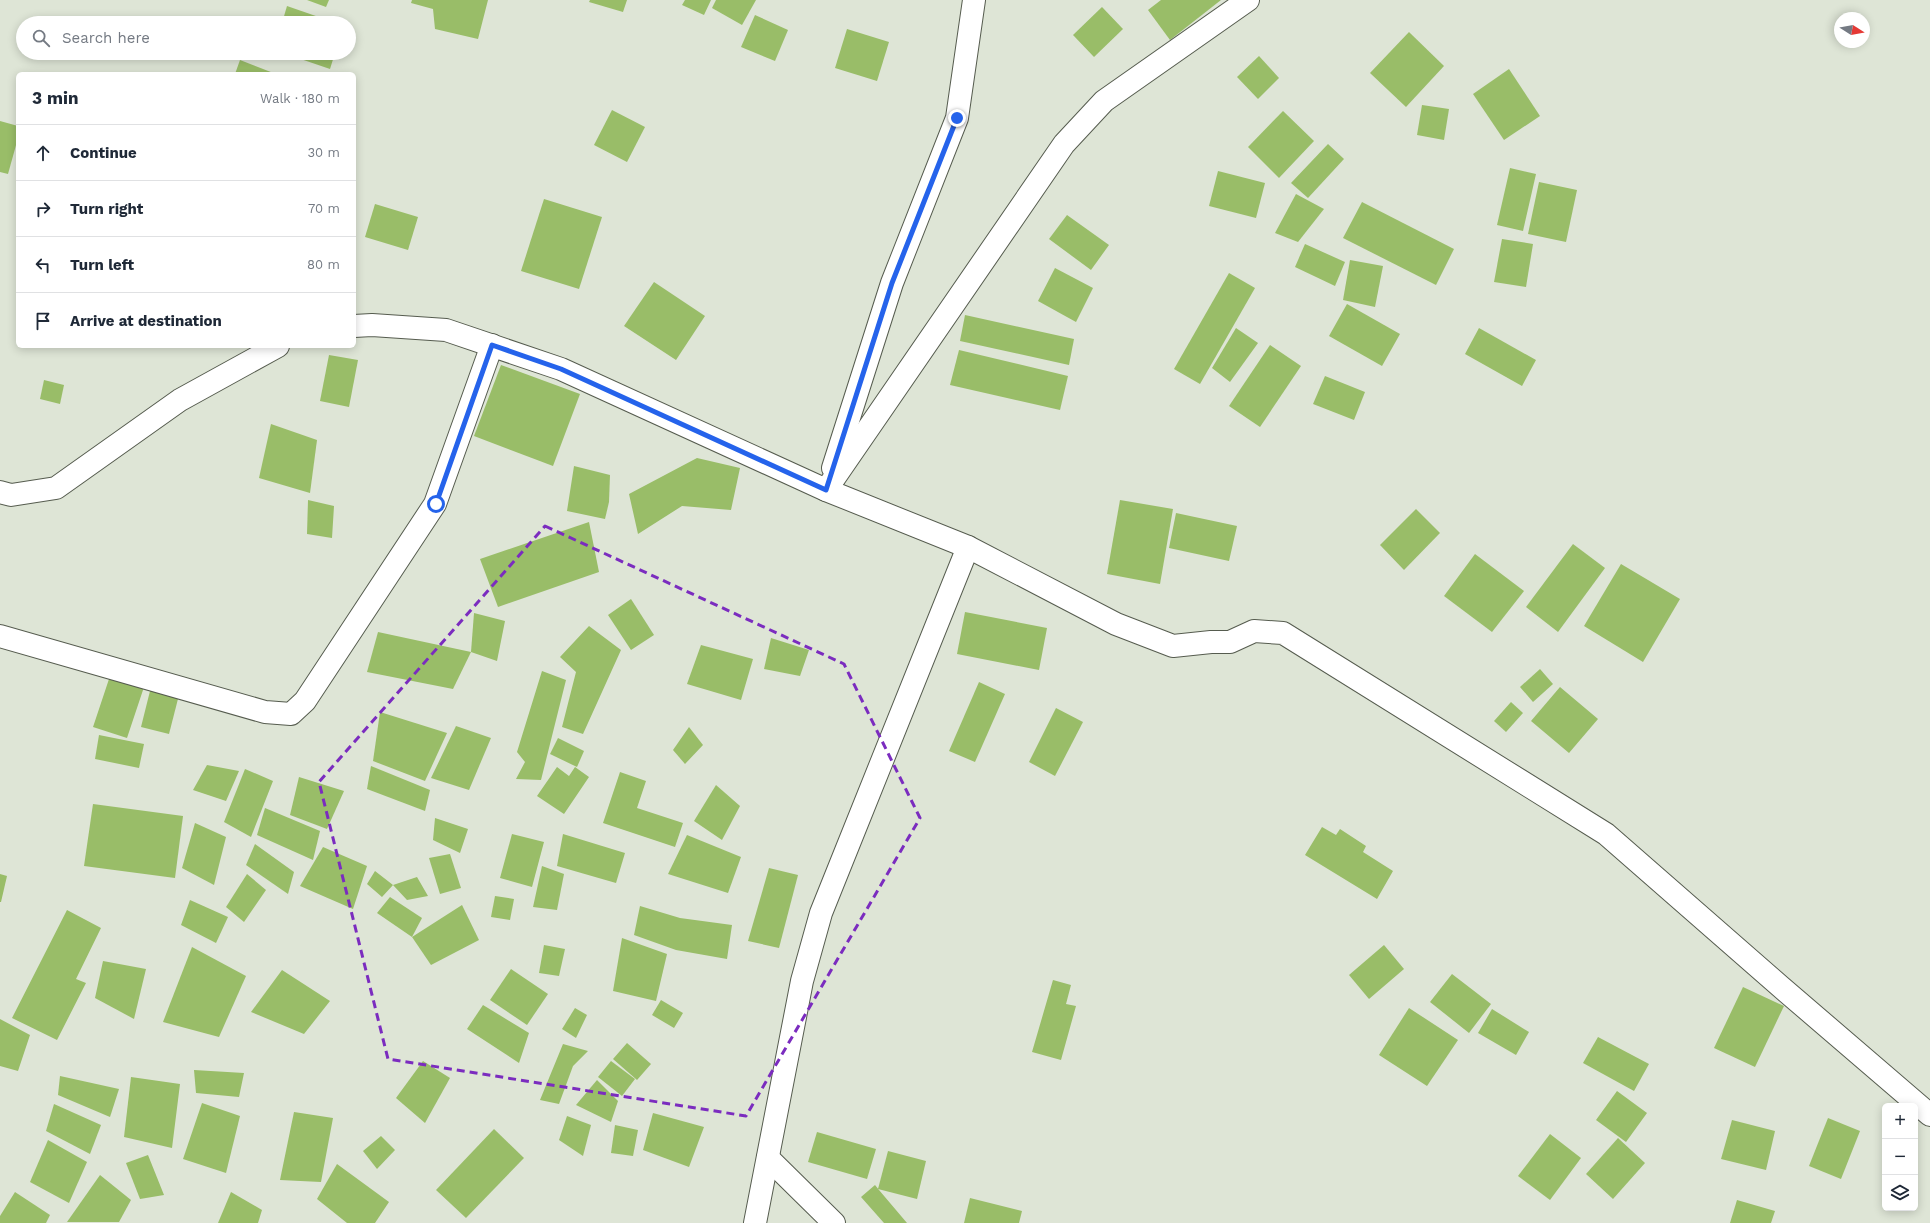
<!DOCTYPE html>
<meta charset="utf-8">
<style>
:root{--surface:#fff;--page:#f6f6f7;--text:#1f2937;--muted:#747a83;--line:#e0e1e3}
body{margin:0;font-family:"Work Sans",sans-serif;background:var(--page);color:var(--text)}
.controls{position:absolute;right:12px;bottom:12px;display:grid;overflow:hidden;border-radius:6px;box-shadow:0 2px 10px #0003}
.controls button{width:36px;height:36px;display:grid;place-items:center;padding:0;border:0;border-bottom:1px solid var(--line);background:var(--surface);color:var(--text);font:20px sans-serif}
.compass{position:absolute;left:1834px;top:12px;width:36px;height:36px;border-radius:50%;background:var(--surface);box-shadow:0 2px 10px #0003;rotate:101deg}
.stop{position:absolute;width:12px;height:12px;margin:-9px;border:3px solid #2563eb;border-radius:50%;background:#fff}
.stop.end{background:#2563eb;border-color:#fff;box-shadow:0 1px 4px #0008}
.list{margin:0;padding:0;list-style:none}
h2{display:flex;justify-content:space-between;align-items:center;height:52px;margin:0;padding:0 16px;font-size:17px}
h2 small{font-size:13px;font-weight:400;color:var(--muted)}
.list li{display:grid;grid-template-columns:26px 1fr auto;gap:12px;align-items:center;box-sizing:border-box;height:56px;padding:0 16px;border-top:1px solid var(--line)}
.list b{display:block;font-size:15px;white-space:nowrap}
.list em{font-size:13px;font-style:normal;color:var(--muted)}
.icon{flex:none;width:22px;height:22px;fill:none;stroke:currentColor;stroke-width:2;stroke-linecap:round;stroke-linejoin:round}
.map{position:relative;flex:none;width:1930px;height:1223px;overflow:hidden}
.search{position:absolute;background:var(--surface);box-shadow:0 2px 10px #0003;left:16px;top:16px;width:340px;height:44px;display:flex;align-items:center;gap:10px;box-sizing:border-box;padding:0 14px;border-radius:22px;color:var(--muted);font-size:15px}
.panel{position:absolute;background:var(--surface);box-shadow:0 2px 10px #0003;left:16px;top:72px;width:340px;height:276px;border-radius:6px}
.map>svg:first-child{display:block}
.building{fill:#99bd68}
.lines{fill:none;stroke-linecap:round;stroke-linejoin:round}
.minor-casing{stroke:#565c4f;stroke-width:24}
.minor{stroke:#fff;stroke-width:22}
.route{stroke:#2563eb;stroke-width:5}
.marked{fill:none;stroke:#7b2cbf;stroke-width:3;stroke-dasharray:8 5;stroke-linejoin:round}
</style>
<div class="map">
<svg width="1930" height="1223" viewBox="0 0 1930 1223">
<rect width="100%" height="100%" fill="#dee5d6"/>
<!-- building -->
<g class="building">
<polygon points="307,0 329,0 326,7"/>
<polygon points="412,0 488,0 478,39 435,29 433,9 411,3"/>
<polygon points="590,0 627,0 623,12 589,2"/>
<polygon points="685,0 711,0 704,15 682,5"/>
<polygon points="716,0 756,0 742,25 712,8"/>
<polygon points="1161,0 1221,0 1170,40 1148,10"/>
<polygon points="287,6 336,23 282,23"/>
<polygon points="1102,7 1123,29 1094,57 1073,35"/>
<polygon points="755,15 788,30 775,61 741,47"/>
<polygon points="847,29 889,42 877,81 835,68"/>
<polygon points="1409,32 1444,66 1406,107 1370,73"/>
<polygon points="283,53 335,53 330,69"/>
<polygon points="1259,56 1279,78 1258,99 1237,77"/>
<polygon points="240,60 276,74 235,74"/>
<polygon points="1509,69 1540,116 1504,140 1473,94"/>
<polygon points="1422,105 1449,109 1444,140 1417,135"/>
<polygon points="612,110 645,127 627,162 594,145"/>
<polygon points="1283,111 1314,141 1279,178 1248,147"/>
<polygon points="0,121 18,126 18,138 8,174 0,172"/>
<polygon points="1328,144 1344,159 1308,198 1291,183"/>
<polygon points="1510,168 1536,174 1523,231 1497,225"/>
<polygon points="1218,171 1265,183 1256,218 1209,206"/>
<polygon points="1539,182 1577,190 1566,242 1528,234"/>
<polygon points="1296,194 1324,209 1298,242 1275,233"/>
<polygon points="544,199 602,217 579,289 521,271"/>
<polygon points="1362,202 1454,249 1436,285 1343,238"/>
<polygon points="375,204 418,217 408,250 365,237"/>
<polygon points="1067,215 1109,245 1091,270 1049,239"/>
<polygon points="1502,239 1533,244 1526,287 1494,282"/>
<polygon points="1305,244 1345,262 1335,286 1295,267"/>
<polygon points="1350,260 1383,266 1375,307 1343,300"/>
<polygon points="1055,268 1093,288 1076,322 1038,301"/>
<polygon points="1229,273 1255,288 1200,384 1174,369"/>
<polygon points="654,282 705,316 676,360 624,326"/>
<polygon points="1347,304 1400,334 1382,366 1329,336"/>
<polygon points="965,315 1074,339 1069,365 960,341"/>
<polygon points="1236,328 1258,343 1230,382 1212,368"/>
<polygon points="1479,328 1536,360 1522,386 1465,354"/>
<polygon points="1270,345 1301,366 1260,427 1229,406"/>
<polygon points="959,350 1068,376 1060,410 950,385"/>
<polygon points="329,355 358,360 349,407 320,401"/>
<polygon points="501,365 580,394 553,466 474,436"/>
<polygon points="1325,376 1365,392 1354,420 1313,404"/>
<polygon points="44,380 64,385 60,404 40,399"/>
<polygon points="271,424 317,440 310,493 259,478"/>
<polygon points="697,458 740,468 731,510 682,506 638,534 629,494"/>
<polygon points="574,466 610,475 609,502 605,519 567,511"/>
<polygon points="308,500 334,506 332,538 307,534"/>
<polygon points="1120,500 1173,509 1160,584 1107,574"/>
<polygon points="1416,509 1440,533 1404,570 1380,545"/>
<polygon points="1176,513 1237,526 1229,561 1169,548"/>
<polygon points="589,522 599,572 498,607 480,559"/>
<polygon points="1573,544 1605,568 1558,632 1526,607"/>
<polygon points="1475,554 1524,591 1492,632 1444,596"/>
<polygon points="1621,564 1680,599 1643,662 1584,626"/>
<polygon points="631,599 654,635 631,650 608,615"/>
<polygon points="965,612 1047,628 1039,670 957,654"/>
<polygon points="474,613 505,621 497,661 471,652"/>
<polygon points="589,626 621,650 583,734 562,727 576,672 560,657"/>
<polygon points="378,632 471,652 453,689 367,672"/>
<polygon points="771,638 809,650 800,676 764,669"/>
<polygon points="701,645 753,659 741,700 687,684"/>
<polygon points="1540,669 1553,684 1533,702 1520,687"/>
<polygon points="542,671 566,680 541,780 516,779 525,762 517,752"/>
<polygon points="110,676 144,687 127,738 93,727"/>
<polygon points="979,682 1005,694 975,762 949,751"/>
<polygon points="151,687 179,695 169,734 141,727"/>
<polygon points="1560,687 1598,719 1569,753 1531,721"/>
<polygon points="1511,702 1523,713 1506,732 1494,721"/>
<polygon points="1056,708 1083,722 1055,776 1029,762"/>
<polygon points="380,712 447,733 425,781 373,761"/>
<polygon points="456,726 491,738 469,790 431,778"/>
<polygon points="689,727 703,745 685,764 673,750"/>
<polygon points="99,735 144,744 139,768 95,759"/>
<polygon points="558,738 584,751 577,767 550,754"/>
<polygon points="207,765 239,771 226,801 193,790"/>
<polygon points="371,766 430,790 425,811 367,789"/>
<polygon points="557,767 569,776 575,767 589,777 564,814 537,796"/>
<polygon points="245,769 273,781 251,837 224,822"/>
<polygon points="620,772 646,781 637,808 683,823 675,847 603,823"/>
<polygon points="299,777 344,791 327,829 290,815"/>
<polygon points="716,785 740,806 722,840 694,821"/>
<polygon points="93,804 183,816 175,878 84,866"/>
<polygon points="265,808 320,831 313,860 257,835"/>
<polygon points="435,818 468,829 460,853 433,840"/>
<polygon points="195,823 226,837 214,885 182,868"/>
<polygon points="1322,827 1336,835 1340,829 1366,846 1363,852 1393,871 1377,899 1305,855"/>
<polygon points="512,834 544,842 532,887 500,878"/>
<polygon points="563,834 625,853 616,883 557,866"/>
<polygon points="687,835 741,857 728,893 668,874"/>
<polygon points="255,844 294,872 288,894 246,865"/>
<polygon points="323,847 367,866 353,909 300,886"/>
<polygon points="450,854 461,888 440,894 429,858"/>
<polygon points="542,866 564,874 557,910 533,907"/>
<polygon points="769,868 798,875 779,948 748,941"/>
<polygon points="375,871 393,885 417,877 428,896 407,900 393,885 382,897 367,884"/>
<polygon points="0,874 7,876 1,902 0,902"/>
<polygon points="247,874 266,890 244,922 226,907"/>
<polygon points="495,896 514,899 510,920 491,917"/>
<polygon points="390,897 422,918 412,937 377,913"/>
<polygon points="190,900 228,917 216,943 181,925"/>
<polygon points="462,905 479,940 431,965 412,937"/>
<polygon points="640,906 680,918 732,925 727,959 676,950 634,935"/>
<polygon points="67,910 101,928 76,979 86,983 57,1040 12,1018"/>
<polygon points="622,938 667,954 656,1001 613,991"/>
<polygon points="544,945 565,949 559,976 539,973"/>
<polygon points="1384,945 1404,969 1369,999 1349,975"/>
<polygon points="192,947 246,976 219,1037 163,1022"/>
<polygon points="103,961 146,969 134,1019 95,998"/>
<polygon points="511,969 548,994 527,1025 490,1000"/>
<polygon points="282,970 330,1001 304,1034 251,1012"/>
<polygon points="1452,974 1491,1004 1469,1033 1430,1002"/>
<polygon points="1053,980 1071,985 1066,1004 1076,1006 1061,1060 1032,1052"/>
<polygon points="1743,987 1784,1006 1755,1067 1714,1048"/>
<polygon points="661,1000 683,1013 674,1028 652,1015"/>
<polygon points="483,1005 529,1033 519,1063 467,1029"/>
<polygon points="575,1008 587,1015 576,1038 562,1029"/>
<polygon points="1409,1008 1458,1040 1427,1086 1379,1055"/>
<polygon points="1492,1009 1529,1032 1516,1055 1478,1033"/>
<polygon points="0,1019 30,1035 18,1071 0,1066"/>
<polygon points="1598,1037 1649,1064 1634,1091 1583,1063"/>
<polygon points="627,1043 651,1064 637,1080 613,1059"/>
<polygon points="563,1044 588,1051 573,1066 559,1104 540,1100"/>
<polygon points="423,1061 450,1078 425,1123 396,1098"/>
<polygon points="611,1061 635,1079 622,1096 598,1077"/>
<polygon points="194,1070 244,1073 239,1097 196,1093"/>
<polygon points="60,1076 119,1089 110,1117 58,1095"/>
<polygon points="131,1077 180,1084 172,1148 124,1137"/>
<polygon points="597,1080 618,1101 611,1122 576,1105"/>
<polygon points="1617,1091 1647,1113 1626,1142 1596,1120"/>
<polygon points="202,1103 240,1116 226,1173 183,1159"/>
<polygon points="54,1104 101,1125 90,1154 46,1131"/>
<polygon points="294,1112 333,1118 321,1182 280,1180"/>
<polygon points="653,1113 704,1127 689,1167 643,1150"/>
<polygon points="567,1116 591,1125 583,1156 559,1140"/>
<polygon points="1828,1118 1860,1131 1841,1179 1809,1166"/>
<polygon points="1732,1120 1775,1131 1766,1170 1721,1159"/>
<polygon points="615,1125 638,1130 633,1156 611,1153"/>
<polygon points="494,1129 524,1158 466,1218 436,1190"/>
<polygon points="817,1132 876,1149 867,1179 808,1162"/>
<polygon points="1550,1134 1581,1158 1550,1200 1518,1176"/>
<polygon points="381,1136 395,1150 377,1169 363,1151"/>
<polygon points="1618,1138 1645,1163 1613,1199 1586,1174"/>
<polygon points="48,1140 87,1162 69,1203 30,1182"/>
<polygon points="888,1151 926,1161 917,1199 878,1189"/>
<polygon points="148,1155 164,1195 140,1199 126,1163"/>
<polygon points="337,1164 389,1202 375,1223 347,1223 317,1199"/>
<polygon points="100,1175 131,1200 119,1222 67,1222"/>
<polygon points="875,1185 879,1190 907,1223 884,1223 861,1197"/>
<polygon points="15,1192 50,1215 46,1223 0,1223 0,1216"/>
<polygon points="231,1192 262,1210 258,1223 218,1223"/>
<polygon points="970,1198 1022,1211 1019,1223 964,1223"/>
<polygon points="1737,1200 1775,1211 1771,1223 1730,1223"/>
</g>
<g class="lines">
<!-- minor casing -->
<g class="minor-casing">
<g id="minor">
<polyline points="354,326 372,325 446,330 561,369 826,490 968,547 1116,624 1173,646 1211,642 1230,642 1254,631 1283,633 1606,834 1781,987 1930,1115"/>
<polyline points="833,468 892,283 957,118 974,0"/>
<polyline points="826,490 1064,144 1104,101 1248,0"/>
<polyline points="0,492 11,495 56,488 180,400 278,346"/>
<polyline points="0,636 265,712 291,714 305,701 435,504 492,345"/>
<polyline points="768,1158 834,1223"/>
<polyline points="755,1223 802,981 821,913 968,547"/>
</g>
</g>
<!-- minor -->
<use href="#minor" class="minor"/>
</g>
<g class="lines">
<!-- route -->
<polyline class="route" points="436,504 492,345 561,369 826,490 892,283 957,118"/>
</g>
<!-- marked area -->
<path class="marked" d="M545,526L844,664L920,818L746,1116L388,1059L319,782Z"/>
</svg>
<div class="controls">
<button>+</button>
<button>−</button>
<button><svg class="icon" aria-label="layers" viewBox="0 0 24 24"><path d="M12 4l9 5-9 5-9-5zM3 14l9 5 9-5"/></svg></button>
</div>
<svg class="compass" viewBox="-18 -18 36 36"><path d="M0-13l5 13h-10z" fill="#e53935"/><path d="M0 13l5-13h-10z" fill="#747a83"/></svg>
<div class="stop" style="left:436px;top:504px"></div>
<div class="stop end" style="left:957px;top:118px"></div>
<div class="search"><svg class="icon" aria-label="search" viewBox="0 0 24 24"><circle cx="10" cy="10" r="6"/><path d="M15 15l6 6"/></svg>Search here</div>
<section class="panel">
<h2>3 min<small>Walk · 180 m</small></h2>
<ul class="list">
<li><svg class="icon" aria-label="ahead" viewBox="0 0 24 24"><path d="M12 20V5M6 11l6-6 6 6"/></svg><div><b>Continue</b></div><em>30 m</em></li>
<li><svg class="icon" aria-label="right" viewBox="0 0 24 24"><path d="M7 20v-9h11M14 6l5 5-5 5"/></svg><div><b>Turn right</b></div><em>70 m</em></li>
<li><svg class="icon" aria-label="left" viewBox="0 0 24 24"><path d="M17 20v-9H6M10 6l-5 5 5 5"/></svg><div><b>Turn left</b></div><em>80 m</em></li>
<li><svg class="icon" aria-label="arrive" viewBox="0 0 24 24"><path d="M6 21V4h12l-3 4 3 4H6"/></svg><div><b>Arrive at destination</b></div></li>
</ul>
</section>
</div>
